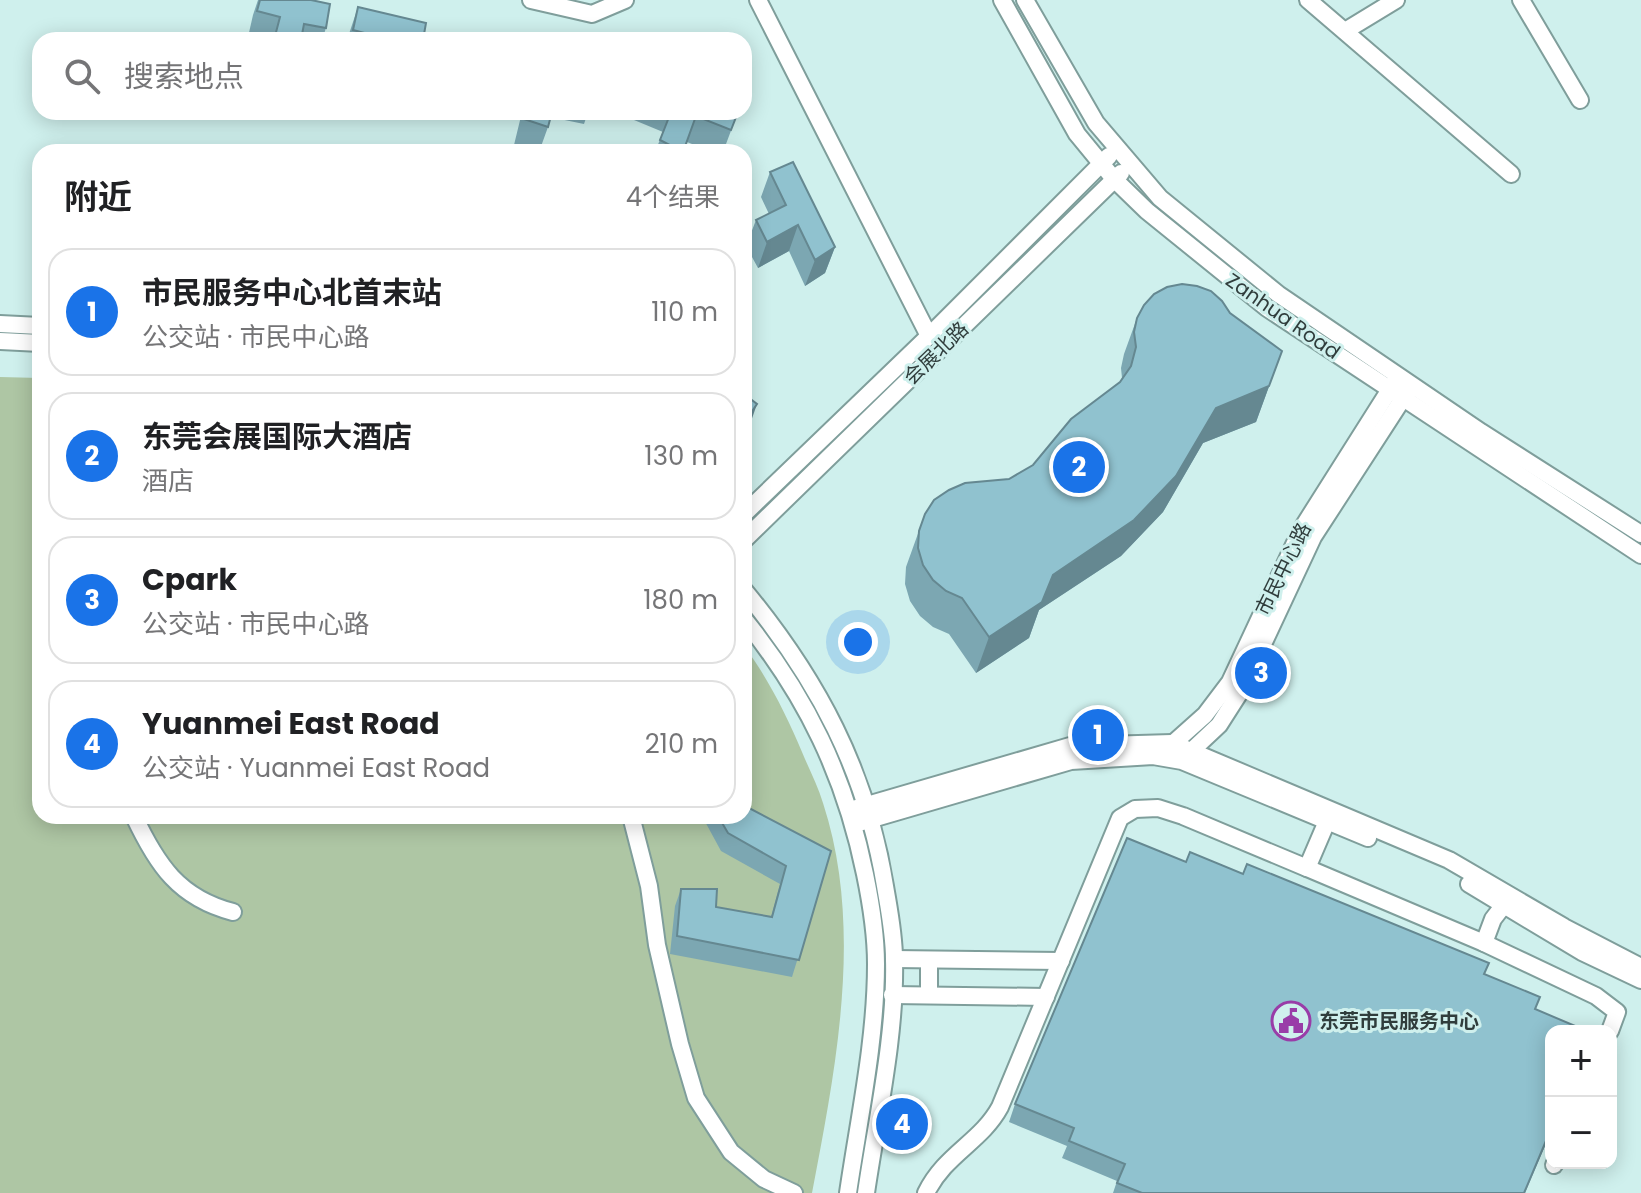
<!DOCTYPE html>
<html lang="zh">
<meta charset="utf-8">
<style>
:root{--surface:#fff;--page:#f2f2f2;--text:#202124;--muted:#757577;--line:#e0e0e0;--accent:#1a73e8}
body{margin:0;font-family:Poppins,"Noto Sans SC",sans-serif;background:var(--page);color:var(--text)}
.controls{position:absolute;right:24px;bottom:24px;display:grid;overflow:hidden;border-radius:16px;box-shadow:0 4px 20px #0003}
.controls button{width:72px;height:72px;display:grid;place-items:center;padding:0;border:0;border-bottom:2px solid var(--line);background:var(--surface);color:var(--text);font:40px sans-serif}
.you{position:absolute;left:858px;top:642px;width:28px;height:28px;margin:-20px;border:6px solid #fff;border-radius:50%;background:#1a73e8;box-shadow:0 0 0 12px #1a73e833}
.badge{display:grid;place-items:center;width:52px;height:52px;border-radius:50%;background:var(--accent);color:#fff;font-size:26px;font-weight:700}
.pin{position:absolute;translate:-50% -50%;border:4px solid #fff;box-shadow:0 2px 8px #0006}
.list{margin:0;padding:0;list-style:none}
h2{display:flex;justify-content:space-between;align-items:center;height:104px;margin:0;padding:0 32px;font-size:34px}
h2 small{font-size:26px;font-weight:400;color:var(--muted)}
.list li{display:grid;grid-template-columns:52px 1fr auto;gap:24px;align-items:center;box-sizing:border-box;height:128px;margin:0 16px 16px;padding:0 16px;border:2px solid var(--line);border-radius:24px}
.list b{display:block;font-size:30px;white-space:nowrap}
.list p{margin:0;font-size:26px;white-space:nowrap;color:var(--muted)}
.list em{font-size:26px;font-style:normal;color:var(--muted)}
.icon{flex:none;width:44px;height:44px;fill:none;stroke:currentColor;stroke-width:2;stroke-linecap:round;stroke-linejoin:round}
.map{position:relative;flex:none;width:1641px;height:1193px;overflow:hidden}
.search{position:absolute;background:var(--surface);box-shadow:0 4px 20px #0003;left:32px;top:32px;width:720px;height:88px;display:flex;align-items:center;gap:20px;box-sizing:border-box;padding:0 28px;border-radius:24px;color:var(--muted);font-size:30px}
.panel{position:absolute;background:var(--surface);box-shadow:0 4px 20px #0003;left:32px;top:144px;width:720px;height:680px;border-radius:24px}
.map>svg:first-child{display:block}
.green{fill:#aec6a4}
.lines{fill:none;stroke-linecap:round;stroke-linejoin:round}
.minor-casing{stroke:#7f9e9b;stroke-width:20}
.minor{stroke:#fff;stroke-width:16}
.wall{fill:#7ca7b2}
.shaded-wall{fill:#658891}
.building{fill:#90c2cf;stroke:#658891;stroke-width:2}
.labels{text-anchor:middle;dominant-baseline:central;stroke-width:6;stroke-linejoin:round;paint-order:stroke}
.street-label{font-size:20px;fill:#303d3c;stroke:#cff0ed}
.poi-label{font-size:20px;font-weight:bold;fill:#303d3c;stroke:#cff0ed;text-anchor:start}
</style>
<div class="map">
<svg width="1641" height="1193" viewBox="0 0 1641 1193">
<rect width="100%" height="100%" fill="#cff0ed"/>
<!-- green -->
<path class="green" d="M0,377L40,378V816H744V646C768,678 787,716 802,752C809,769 818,786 823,803C864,928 836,1067 812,1193H0Z"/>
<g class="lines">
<!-- minor casing -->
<g class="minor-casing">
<g id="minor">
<polyline points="531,0 592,14 625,0"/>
<polyline points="758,0 929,336"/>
<polyline points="1002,0 1077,134 1114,179 1147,211 1267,308 1641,555"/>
<polyline points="1025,0 1096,123 1160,198 1278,294 1481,432 1641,534"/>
<polyline points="1308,0 1511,174"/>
<polyline points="1521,0 1580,100"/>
<polyline points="1345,31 1396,0"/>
<polyline points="0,324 40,326"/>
<polyline points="0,341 40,343"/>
<polyline points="744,514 929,336 1109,156"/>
<polyline points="744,540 1121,173"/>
<path d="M744,590C818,680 866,770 885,886C889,910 894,934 894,959C896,1035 877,1118 866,1193"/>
<path d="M744,619C807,697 845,776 865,874C871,903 876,934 876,964C876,1040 859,1118 848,1193"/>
<polyline points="1168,748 1205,715 1230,682 1301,530 1394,383"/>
<polyline points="1186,756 1219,725 1242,689 1313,537 1407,392"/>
<polyline points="850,810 1070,746 1172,743 1449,860 1564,927 1641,967"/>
<path d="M134,816C157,865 179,898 233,912"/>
<polyline points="631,816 649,886 657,945 680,1044 696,1098 731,1152 764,1179 794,1193"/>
<polyline points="855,824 1071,761 1153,756 1182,761 1368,838"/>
<polyline points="1307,868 1484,943 1596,996 1617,1012 1610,1031"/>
<polyline points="1469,884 1582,952 1641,980"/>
<polyline points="1484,943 1493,919 1510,897"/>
<polyline points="894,959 1061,961"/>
<polyline points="892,995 1046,997"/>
<polyline points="929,995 929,960"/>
<polyline points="1554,1165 1555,1163"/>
<path d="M926,1193C945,1154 981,1142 1000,1107L1120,818L1135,809L1158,808L1183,816L1307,868L1331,812"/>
</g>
</g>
<!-- minor -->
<use href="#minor" class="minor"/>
</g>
<!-- wall -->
<g class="wall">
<polygon points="258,0 311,0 326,28 322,40 259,40 248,37 253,15"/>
<polygon points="358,7 423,40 347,40"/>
<polygon points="522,112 588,112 584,124 550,117 548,127 539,152 535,152 514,145"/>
<polygon points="636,112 738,112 723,152 712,152 687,142 683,152 655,152 663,132 634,120"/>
<polygon points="770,172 835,247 825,273 805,286 789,251 758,268 746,246 756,220 769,214 761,197"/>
<polygon points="1230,313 1282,351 1256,422 1203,443 1163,512 1121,556 1039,610 1029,638 976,673 949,634 933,627 920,616 910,601 905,584 906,567 925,514 1009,479 1033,465 1120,382 1122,378 1121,368 1124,354 1137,318"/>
<polygon points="747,807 831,851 792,977 670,954 675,906 681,889 716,907 771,917 780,884 721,851 702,816 744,816"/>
<polygon points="1186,862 1485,974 1535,1010 1551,1031 1551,1132 1525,1193 1113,1193 1117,1181 1062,1158 1067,1146 1009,1122 1015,1104"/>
</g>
<!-- shaded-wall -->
<g class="shaded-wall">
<polygon points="798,225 789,251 758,268 767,242"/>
<polygon points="835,247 825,273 805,286 815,260"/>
<polygon points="1282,351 1256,422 1203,443 1163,512 1121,556 1039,610 1029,638 976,673 989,637 1216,408"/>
<polygon points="757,404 748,430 744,435 744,423"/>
<polygon points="1551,1129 1551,1132 1524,1193"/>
</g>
<!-- building -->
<g class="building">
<polygon points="260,0 311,0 330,4 326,28 304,24 301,40 274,40 280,17 257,11"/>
<polygon points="358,7 426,23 423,40 375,40 376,36 353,30"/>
<polygon points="525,112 552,112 548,127 524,119"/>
<polygon points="671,112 738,112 731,130 696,116 683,152 660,140"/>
<polygon points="793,162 835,247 815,260 798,225 767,242 756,220 786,205 770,172"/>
<polygon points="1182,284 1197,286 1211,291 1222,301 1230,313 1282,351 1269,386 1216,408 1176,476 1134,520 1053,575 1042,602 989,637 962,598 946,591 933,580 923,565 918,548 919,531 925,514 934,500 949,490 965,483 1009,479 1033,465 1071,419 1120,382 1131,366 1136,347 1134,332 1137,318 1144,305 1154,294 1167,287"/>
<polygon points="744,394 757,404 744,423"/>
<polygon points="744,802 747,807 831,851 799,960 677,936 681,889 717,889 716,907 772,917 786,866 728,833 718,816 744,816"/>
<polygon points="1127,838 1186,862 1190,852 1243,874 1247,864 1489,963 1484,974 1540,997 1535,1009 1587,1031 1551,1031 1551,1129 1524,1193 1142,1193 1117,1183 1125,1164 1069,1141 1074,1128 1015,1104"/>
</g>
<!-- icons -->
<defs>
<g id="civic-ring" transform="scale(2)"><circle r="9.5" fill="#cff0ed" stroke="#993da8" stroke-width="1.5"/><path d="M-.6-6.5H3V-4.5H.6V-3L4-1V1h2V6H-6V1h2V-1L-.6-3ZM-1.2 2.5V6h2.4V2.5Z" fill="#993da8"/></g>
</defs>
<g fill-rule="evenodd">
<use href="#civic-ring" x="1291" y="1021"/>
</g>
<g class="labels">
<!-- street labels -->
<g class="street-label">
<text transform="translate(1283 316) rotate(35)">Zanhua Road</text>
<text transform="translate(936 353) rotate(-44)">会展北路</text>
<text transform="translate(1283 569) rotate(-64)">市民中心路</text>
</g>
<!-- poi labels -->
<g class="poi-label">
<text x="1319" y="1021">东莞市民服务中心</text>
</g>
</g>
</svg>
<div class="controls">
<button>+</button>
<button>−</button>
</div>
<div class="you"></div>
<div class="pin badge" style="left:1098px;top:735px">1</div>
<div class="pin badge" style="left:1079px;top:467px">2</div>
<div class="pin badge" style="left:1261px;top:673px">3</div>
<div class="pin badge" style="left:902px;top:1124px">4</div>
<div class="search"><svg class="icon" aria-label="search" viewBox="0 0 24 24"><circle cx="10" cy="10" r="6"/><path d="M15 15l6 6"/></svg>搜索地点</div>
<section class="panel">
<h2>附近<small>4个结果</small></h2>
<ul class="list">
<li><span class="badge">1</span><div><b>市民服务中心北首末站</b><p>公交站 · 市民中心路</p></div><em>110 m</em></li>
<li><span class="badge">2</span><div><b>东莞会展国际大酒店</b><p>酒店</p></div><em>130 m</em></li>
<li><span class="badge">3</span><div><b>Cpark</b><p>公交站 · 市民中心路</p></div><em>180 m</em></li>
<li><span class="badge">4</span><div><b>Yuanmei East Road</b><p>公交站 · Yuanmei East Road</p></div><em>210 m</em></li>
</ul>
</section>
</div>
